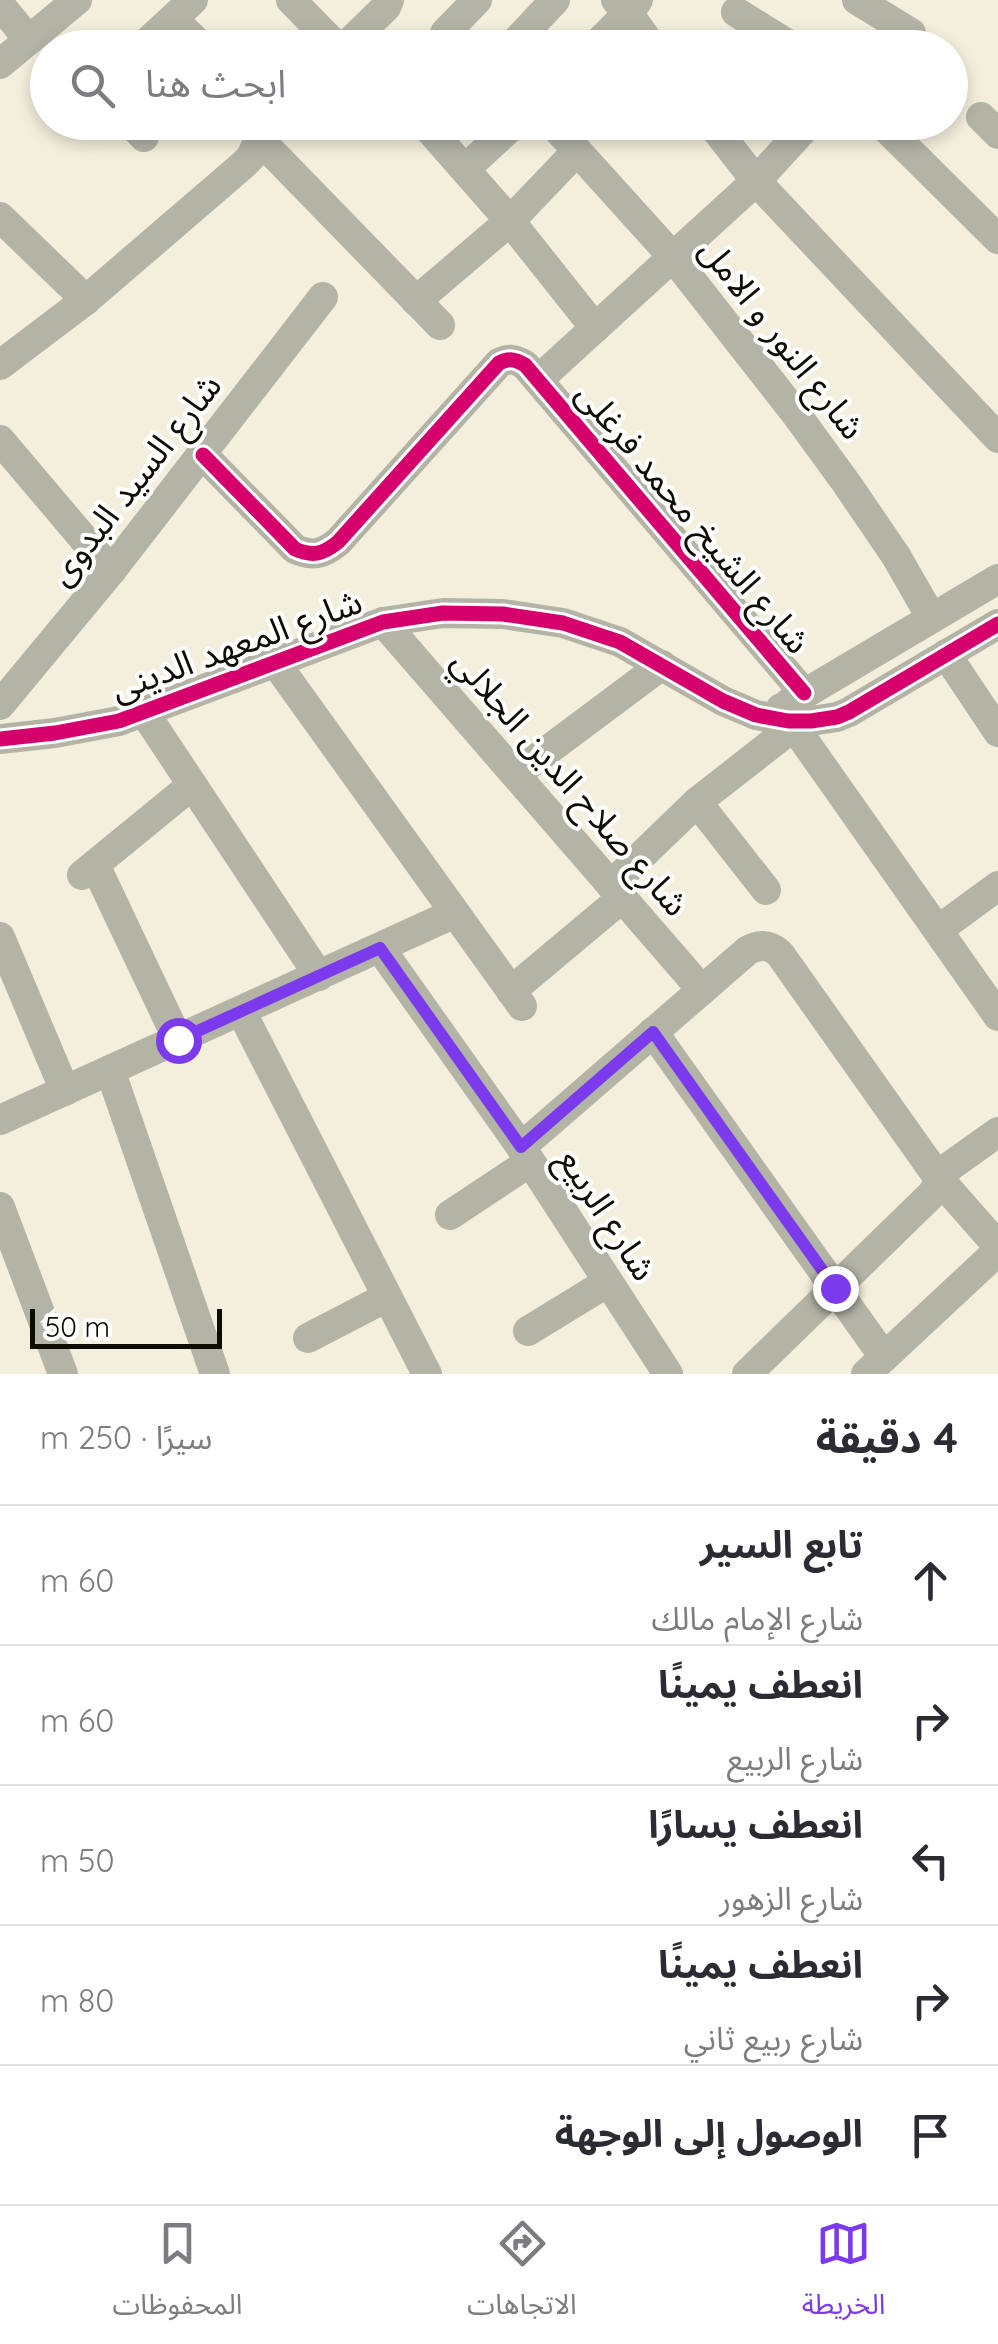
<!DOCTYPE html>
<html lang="ar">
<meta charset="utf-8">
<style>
:root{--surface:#fff;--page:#f7f7f7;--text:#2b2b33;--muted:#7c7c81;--line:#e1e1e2;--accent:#7c3aed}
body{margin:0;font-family:Quicksand,"Noto Sans Arabic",sans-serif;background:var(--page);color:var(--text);direction:rtl}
.scale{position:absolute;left:30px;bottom:25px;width:192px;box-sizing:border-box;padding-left:10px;border:5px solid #0f0c02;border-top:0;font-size:28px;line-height:35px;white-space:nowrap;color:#0f0c02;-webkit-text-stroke:8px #fff;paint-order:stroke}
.stop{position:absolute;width:30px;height:30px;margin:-22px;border:8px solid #7c3aed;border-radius:50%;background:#fff}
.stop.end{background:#7c3aed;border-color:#fff;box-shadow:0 2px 10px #0008}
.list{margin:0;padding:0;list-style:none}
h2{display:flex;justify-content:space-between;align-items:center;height:130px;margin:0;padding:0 40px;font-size:42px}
h2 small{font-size:32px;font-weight:400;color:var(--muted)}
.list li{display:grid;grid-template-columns:65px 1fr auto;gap:30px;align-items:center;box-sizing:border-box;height:140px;padding:0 40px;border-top:2px solid var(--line)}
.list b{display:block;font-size:38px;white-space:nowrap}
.list p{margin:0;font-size:32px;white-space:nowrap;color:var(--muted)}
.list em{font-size:32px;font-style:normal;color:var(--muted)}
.icon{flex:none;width:55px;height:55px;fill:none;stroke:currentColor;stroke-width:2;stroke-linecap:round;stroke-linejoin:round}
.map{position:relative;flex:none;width:998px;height:1374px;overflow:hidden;direction:ltr}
.search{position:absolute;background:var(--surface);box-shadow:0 5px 15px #0003;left:30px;right:30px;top:30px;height:110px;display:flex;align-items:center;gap:25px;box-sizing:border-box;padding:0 35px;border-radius:55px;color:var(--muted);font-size:38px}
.sheet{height:830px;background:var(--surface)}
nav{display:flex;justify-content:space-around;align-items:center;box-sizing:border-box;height:140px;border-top:2px solid var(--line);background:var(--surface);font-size:28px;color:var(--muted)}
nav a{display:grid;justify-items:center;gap:5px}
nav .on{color:var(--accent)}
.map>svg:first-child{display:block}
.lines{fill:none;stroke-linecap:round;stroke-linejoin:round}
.minor{stroke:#b3b4a6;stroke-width:30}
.cycleway-casing{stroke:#fff;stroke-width:21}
.cycleway{stroke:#d6006c;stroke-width:15}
.route{stroke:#7c3aed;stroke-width:12}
.labels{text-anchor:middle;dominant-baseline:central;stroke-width:8;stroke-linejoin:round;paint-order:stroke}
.street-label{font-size:35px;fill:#0f0c02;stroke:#fff}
</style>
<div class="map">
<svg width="998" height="1374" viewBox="0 0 998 1374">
<rect width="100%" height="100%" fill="#f4efdc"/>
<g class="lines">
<!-- minor -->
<g class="minor">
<polyline points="291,0 338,48"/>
<polyline points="616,0 628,13 653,48"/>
<polyline points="857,0 911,33"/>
<polyline points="0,5 29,40"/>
<polyline points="736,12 794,48"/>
<polyline points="173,19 203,48"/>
<polyline points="445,33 477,0"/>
<polyline points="141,48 193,0"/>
<polyline points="344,48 386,7 389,0"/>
<polyline points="510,48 555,0"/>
<polyline points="593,48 628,13 638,0"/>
<polyline points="0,64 77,0"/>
<polyline points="981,117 998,134"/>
<polyline points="130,122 144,137"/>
<polyline points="423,122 510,221 595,328"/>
<polyline points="551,122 673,257 796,414 847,484 896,556 931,617"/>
<polyline points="710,122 756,181 998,438"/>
<polyline points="880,122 998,239"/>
<polyline points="258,138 440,325"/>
<polyline points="465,169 516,122"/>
<polyline points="0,217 86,300"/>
<polyline points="416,301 510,221 577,151"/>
<polyline points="0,365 86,300 243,165 251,157 267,122"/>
<polyline points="538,380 756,181 810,122"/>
<polyline points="0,440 111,571"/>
<path d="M203,455L295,549C313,557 323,554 338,542L499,363C509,358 515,359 525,365L804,693"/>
<polyline points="383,622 702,990"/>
<polyline points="946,654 998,732"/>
<polyline points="275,662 522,1006"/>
<polyline points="789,703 998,579"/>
<polyline points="0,705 111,571 323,297"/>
<polyline points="781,708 998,1016"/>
<polyline points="144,712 319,976"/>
<polyline points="0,739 55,733 119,721 383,622 443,613 503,614 563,623 620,642 723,701 756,715 788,721 811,721 837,717 849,712 998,624"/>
<polyline points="516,774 662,665"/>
<polyline points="697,802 766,890"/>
<polyline points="95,865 178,1040"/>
<polyline points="82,875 192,785"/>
<polyline points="611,885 697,802 793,727"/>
<polyline points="938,930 998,886"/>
<polyline points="0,937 65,1091"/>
<polyline points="380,948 521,1147 668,1374"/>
<polyline points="511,991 622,898"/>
<polyline points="241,1011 427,1374"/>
<polyline points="653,1032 884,1357"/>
<polyline points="110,1070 215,1374"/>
<polyline points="0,1120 455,913"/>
<path d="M521,1147L747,951C759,944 769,944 780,954L940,1180L998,1246"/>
<polyline points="0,1207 63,1374"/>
<polyline points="450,1215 530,1162"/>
<polyline points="528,1331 608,1282"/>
<polyline points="308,1338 387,1297"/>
<polyline points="747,1374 932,1194 949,1167 998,1132"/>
<polyline points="866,1374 998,1251"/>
</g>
<!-- cycleway casing -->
<g class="cycleway-casing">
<g id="cycleway">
<path d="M203,455L295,549C313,557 323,554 338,542L499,363C509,358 515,359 525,365L804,693"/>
<polyline points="0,739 55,733 119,721 383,622 443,613 503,614 563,623 620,642 723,701 756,715 788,721 811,721 837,717 849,712 998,624"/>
</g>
</g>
<!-- cycleway -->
<use href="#cycleway" class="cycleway"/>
</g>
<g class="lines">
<!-- route -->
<polyline class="route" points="178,1040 380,948 521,1147 653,1032 835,1288"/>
</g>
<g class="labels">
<!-- street labels -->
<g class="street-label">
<text transform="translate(783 338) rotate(52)">شارع النور و الامل</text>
<text transform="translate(134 479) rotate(-52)">شارع السيد البدوى</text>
<text transform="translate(694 517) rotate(50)">شارع الشيخ محمد فرغلى</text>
<text transform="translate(236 644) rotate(-20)">شارع المعهد الدينى</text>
<text transform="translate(571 782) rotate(49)">شارع صلاح الدين الجلالي</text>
<text transform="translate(608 1214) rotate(57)">شارع الربيع</text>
</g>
</g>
</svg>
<div class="scale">50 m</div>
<div class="stop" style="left:178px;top:1040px"></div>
<div class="stop end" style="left:835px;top:1288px"></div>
<div class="search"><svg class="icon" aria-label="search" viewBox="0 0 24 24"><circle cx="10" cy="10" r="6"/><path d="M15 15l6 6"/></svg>ابحث هنا</div>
</div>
<section class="sheet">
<h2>4 دقيقة<small>سيرًا · 250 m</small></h2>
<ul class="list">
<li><svg class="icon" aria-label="ahead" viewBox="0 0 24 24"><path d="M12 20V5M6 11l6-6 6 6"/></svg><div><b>تابع السير</b><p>شارع الإمام مالك</p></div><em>60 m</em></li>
<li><svg class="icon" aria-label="right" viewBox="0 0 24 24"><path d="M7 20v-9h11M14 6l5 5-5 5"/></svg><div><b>انعطف يمينًا</b><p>شارع الربيع</p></div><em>60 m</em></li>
<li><svg class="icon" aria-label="left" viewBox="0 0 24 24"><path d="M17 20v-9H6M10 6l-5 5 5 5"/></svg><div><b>انعطف يسارًا</b><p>شارع الزهور</p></div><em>50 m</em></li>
<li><svg class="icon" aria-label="right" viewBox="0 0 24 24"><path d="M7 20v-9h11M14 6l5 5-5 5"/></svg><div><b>انعطف يمينًا</b><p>شارع ربيع ثاني</p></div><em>80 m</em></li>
<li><svg class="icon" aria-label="arrive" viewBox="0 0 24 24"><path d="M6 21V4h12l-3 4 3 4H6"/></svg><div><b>الوصول إلى الوجهة</b></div></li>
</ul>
</section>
<nav>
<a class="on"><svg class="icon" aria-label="map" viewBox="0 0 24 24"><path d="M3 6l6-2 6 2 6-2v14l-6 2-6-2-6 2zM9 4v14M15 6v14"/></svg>الخريطة</a>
<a><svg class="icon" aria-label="directions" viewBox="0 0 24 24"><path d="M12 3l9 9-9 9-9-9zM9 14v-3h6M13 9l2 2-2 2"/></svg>الاتجاهات</a>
<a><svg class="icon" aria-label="saved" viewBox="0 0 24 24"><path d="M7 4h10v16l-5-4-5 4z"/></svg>المحفوظات</a>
</nav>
